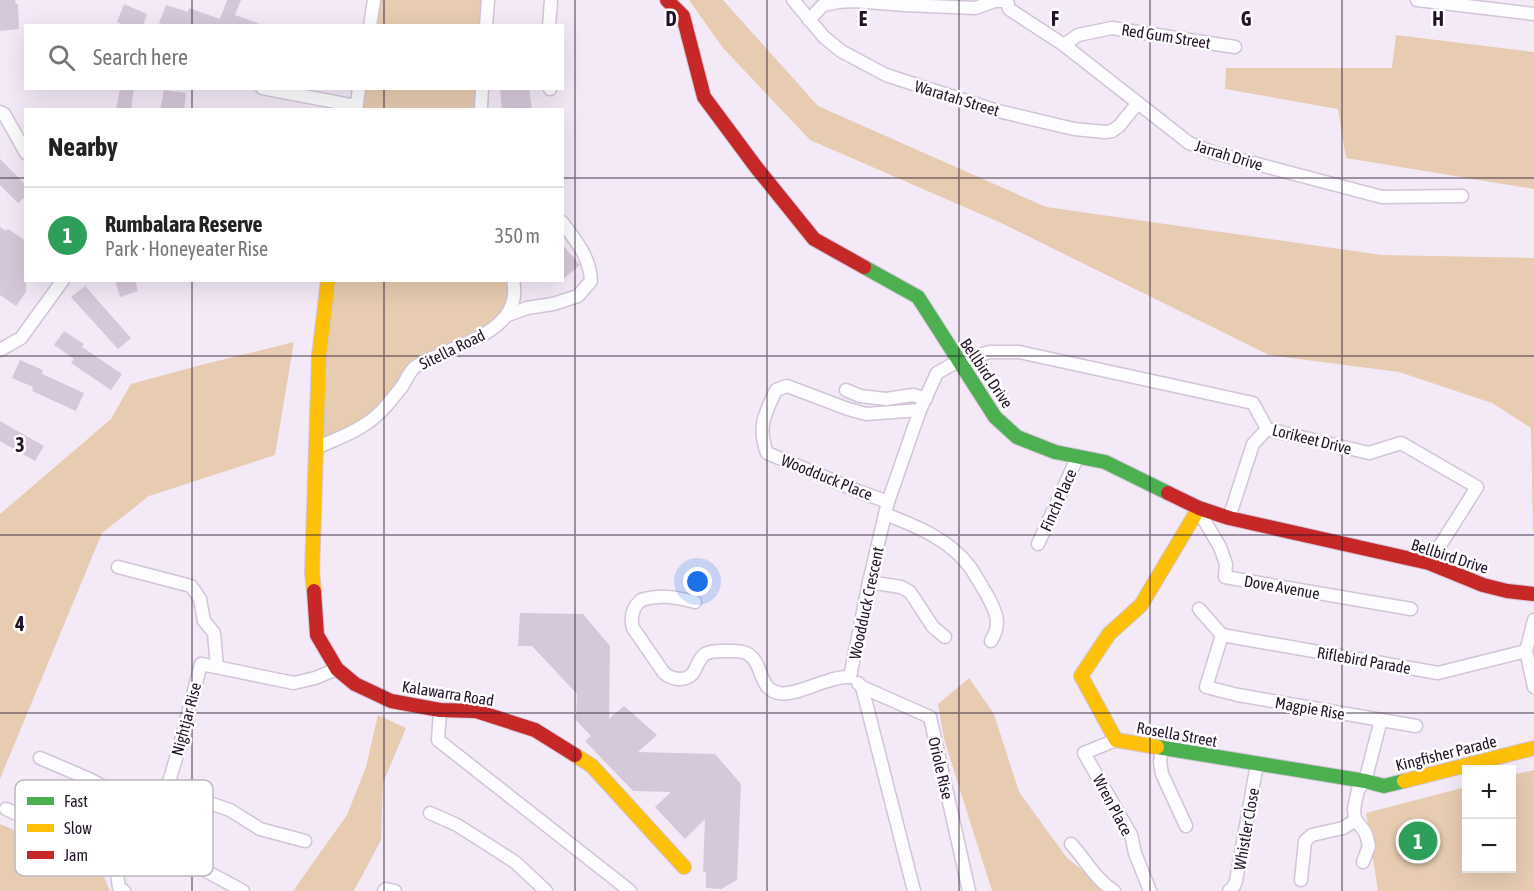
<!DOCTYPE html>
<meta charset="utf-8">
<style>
:root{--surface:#fff;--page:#f2f2f2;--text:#222;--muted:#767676;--line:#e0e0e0;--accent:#6c5e72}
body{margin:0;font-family:"Asap Condensed",sans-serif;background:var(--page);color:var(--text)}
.controls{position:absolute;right:18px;bottom:18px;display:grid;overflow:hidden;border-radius:0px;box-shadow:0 6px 24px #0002}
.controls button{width:54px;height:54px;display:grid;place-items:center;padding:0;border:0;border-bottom:2px solid var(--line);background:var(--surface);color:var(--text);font:30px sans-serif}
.you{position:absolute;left:698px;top:582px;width:21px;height:21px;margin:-15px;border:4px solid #fff;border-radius:50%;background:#1a73e8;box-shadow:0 0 0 9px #1a73e833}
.badge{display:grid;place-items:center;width:39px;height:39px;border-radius:50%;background:var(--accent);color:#fff;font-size:20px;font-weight:700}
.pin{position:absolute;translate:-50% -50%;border:3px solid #fff;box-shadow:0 2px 6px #0006}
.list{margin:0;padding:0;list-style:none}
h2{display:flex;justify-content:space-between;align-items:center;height:78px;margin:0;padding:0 24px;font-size:26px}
h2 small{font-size:20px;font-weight:400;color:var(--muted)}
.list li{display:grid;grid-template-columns:39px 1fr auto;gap:18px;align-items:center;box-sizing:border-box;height:96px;padding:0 24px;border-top:2px solid var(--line)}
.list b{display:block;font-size:22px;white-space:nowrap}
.list p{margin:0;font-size:20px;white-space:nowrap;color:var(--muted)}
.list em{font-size:20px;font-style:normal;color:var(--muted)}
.icon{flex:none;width:33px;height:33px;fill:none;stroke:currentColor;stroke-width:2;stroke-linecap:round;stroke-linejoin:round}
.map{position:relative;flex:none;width:1534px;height:891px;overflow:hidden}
.search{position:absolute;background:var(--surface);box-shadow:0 6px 24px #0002;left:24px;top:24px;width:540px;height:66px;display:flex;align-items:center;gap:15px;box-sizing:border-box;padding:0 21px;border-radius:0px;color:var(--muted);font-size:22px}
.panel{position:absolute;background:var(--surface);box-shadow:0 6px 24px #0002;left:24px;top:108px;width:540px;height:174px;border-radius:0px}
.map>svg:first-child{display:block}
.green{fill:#e7ccb1}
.building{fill:#d5c8da}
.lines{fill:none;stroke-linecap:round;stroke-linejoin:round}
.street-casing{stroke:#d1c5d7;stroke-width:15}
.fast-casing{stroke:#d1c5d7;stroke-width:16}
.slow-casing{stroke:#d1c5d7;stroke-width:16}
.jam-casing{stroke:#d1c5d7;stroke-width:16}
.street{stroke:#fdfcfe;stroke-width:12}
.fast{stroke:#4caf50;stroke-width:14}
.slow{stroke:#ffc107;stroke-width:14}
.jam{stroke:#c62828;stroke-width:14}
.grid{fill:none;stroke:#23132a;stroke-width:1.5;stroke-opacity:0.55}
.labels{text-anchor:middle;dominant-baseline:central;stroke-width:5;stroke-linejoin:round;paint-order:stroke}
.street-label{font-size:16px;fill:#23132a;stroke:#fff}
.key{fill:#fff;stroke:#bdb8bf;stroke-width:1.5}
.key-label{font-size:16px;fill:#23132a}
.grid-label{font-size:20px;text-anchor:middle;font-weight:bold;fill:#23132a;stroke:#fff;stroke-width:5;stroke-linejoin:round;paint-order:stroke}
</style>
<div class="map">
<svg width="1534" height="891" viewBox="0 0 1534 891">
<rect width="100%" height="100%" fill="#f3e9f7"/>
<!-- green -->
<g class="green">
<polygon points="374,0 488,0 486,25 370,26"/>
<polygon points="689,0 723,0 818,106 1046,207 1382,255 1534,258 1534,531 1533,532 1531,428 1492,403 1399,372 1269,355 999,222 810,140 723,48"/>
<polygon points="1396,35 1534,52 1534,189 1346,158 1338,109 1225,89 1226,68 1392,68"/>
<polygon points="359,89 482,89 481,109 356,110"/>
<polygon points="328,281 513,281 508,315 413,368 384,409 316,448"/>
<polygon points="294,342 275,455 149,496 102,533 0,779 0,514 111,419 131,384 197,366"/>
<polygon points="969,678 994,714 1019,792 1067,858 1109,891 992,891 944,739 938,704"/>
<polygon points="378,715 406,728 383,783 381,840 354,891 293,891 347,815 366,767"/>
<polygon points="1534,770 1534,891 1378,891 1366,813 1466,787 1466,868 1512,868 1512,775"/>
<polygon points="0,824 99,865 110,891 0,891"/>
</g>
<!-- building -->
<g class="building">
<polygon points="0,0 15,0 16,4 18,4 19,29 0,31"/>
<polygon points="227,0 241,0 235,15 260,24 260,26 167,26 159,23 166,5 188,12 189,8 220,19"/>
<polygon points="124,4 147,14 143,26 127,26 117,22"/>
<polygon points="120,88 134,88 131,110 116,110"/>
<polygon points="500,88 529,88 532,110 502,110"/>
<polygon points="164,90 186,93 184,110 160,110"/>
<polygon points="0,159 26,185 26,196 18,203 0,185"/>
<polygon points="0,227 6,231 8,229 26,241 26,292 16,306 0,295"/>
<polygon points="562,244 580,265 562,280"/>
<polygon points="115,280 135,280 138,291 120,297"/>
<polygon points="85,286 131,338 118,349 71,297"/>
<polygon points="64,331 84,344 82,347 122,374 111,390 71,363 74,359 54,345"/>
<polygon points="20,360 43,370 42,374 84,393 76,411 32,391 33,387 12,378"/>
<polygon points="0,421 44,446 35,461 0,441"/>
<polygon points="520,613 583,614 610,646 609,719 624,706 657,735 638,752 715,754 741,784 737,880 721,889 706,888 706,872 703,871 705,819 685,839 655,807 671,792 633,791 585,741 591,736 576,720 577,694 532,646 518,646"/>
</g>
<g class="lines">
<!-- street casing -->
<g class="street-casing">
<g id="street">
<polyline points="793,0 824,37 841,51 886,75 994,110 1074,129 1105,132 1112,131 1119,126 1137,104"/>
<polyline points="1007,0 1009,9 1064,45 1189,143 1215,153 1382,197 1462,196"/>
<polyline points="1417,0 1534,14"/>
<polyline points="809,20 823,5 838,2 854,1 905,5 975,8 995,1 1007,1"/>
<polyline points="370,26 374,0"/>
<polyline points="486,26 488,0"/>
<polyline points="549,26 551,0"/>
<polyline points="1064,45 1078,35 1112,28 1235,47"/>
<polyline points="262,88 356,106"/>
<polyline points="550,88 550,89"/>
<polyline points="481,108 482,88"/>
<polyline points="356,110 359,88"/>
<polyline points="0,112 4,114 26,153"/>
<path d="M508,315L527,308L553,304L578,296L591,281C590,257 576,241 562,222"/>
<polyline points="0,350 21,338 63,280"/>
<polyline points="846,390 860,396 886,399 913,395 926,399"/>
<path d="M316,448C341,437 368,428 386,406C392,399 398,392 403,385C406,380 409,373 413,369C416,365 423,363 428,360C461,343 524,330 513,280"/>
<path d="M888,502L858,491L767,453C757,426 765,414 776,390L787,386L848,409L866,414L920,410"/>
<polyline points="1205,511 1204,514 1204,520 1220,547 1226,564 1225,577 1411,609"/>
<path d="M885,514C916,526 949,539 970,567C976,576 981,585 987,595C996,612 1002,623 991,641"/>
<polyline points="1229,518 1253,444 1267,429"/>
<polyline points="1038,544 1078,456"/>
<polyline points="118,567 191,586 200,599 204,621 214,633 217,667"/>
<polyline points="869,582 901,587 910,592 933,627 945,637"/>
<path d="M695,602C675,597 660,594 641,600C632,608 630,617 633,628L664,673C673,680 685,682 693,673C698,666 698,659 705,654C712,650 720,651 728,651C734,651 740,650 746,653C764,661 757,689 779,693C792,696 815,684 828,681C835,678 843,677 850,677"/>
<polyline points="1199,609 1222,635"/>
<polyline points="1526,651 1534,687"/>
<polyline points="850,677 869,582 888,502 920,410 937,373 958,361 990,352 1019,352 1253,403 1267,429 1369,453 1401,443 1477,487 1429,563"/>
<polyline points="858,683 862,687 914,891"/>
<polyline points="862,687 930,717 969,891"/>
<polyline points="440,710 438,740 630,891"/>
<polyline points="1416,726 1238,695 1206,687 1222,635 1438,673 1526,651 1534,620"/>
<polyline points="1116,740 1084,753 1131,835 1135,853 1150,891"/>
<polyline points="1162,748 1160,762 1162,774 1186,826"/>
<polyline points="40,758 89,779 155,814"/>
<polyline points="167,789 230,810 260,829 305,841"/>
<polyline points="6,809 101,853 116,865 119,888 124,891"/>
<polyline points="430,813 457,825 515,862 546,891"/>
<polyline points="143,837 243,891"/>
<path d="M1071,844C1086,860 1095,879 1114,891"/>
<polyline points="1363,862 1369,846 1367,838 1365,832 1355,819 1354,809 1358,790 1365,781 1381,720"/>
<polyline points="116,865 143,837 167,789 181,741 201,664 294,683 315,678 337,669"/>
<polyline points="1301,880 1305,841 1312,835 1343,828 1356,820"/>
<polyline points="384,891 386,889 395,891"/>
<polyline points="1229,891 1234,886 1236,881 1257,764"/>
</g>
</g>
<!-- fast casing -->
<g class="fast-casing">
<g id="fast">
<polyline points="864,267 918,297 995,417 1017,437 1055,452 1105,462 1168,493"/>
<polyline points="1157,747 1365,781 1384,786 1404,781"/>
</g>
</g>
<!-- slow casing -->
<g class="slow-casing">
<g id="slow">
<polyline points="314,591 312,572 319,356 328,280"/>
<polyline points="1157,747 1116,740 1081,676 1109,634 1141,605 1199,508"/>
<polyline points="575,755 592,766 684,867"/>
<polyline points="1404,781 1534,748"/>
</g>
</g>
<!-- jam casing -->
<g class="jam-casing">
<g id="jam">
<polyline points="667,0 683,16 704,97 756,167 814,239 864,267"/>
<polyline points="1168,493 1199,508 1229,518 1429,563 1483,585 1507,591 1534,594"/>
<polyline points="314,591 317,635 337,669 355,684 391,701 440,710 476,711 535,730 575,755"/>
</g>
</g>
<!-- street -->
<use href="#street" class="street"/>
<!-- fast -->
<use href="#fast" class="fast"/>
<!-- slow -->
<use href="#slow" class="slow"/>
<!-- jam -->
<use href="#jam" class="jam"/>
</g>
<!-- grid -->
<path class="grid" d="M192,0V26M384,0V26M575,0V891M767,0V891M959,0V891M1150,0V891M1342,0V891M192,88V110M384,88V110M0,178H26M562,178H1534M192,280V891M384,280V891M0,356H1534M0,535H1534M0,713H1534"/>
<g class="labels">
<!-- street labels -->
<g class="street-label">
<text transform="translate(1166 36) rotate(9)">Red Gum Street</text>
<text transform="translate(957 98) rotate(17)">Waratah Street</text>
<text transform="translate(1229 155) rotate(17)">Jarrah Drive</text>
<text transform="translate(452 349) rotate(-26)">Sitella Road</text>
<text transform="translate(987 373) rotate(56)">Bellbird Drive</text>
<text transform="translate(1312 439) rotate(14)">Lorikeet Drive</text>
<text transform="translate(827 477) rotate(22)">Woodduck Place</text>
<text transform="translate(1058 500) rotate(-66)">Finch Place</text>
<text transform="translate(1450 556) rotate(18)">Bellbird Drive</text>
<text transform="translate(1282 587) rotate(10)">Dove Avenue</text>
<text transform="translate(866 603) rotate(-78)">Woodduck Crescent</text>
<text transform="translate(1364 660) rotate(10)">Riflebird Parade</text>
<text transform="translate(448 693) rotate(9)">Kalawarra Road</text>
<text transform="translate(1310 708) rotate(10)">Magpie Rise</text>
<text transform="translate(186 719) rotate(-75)">Nightjar Rise</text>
<text transform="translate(1177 734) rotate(10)">Rosella Street</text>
<text transform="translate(1446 753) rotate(-14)">Kingfisher Parade</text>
<text transform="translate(941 768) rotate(77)">Oriole Rise</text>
<text transform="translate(1113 805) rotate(62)">Wren Place</text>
<text transform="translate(1246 829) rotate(-80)">Whistler Close</text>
</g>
</g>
<!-- legend -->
<rect x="15" y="780" width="198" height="96" rx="9" class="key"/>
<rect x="27" y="797" width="27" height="8" fill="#4caf50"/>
<rect x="27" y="824" width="27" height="8" fill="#ffc107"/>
<rect x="27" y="851" width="27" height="8" fill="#c62828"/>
<g class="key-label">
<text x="64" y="807">Fast</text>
<text x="64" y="834">Slow</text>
<text x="64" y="861">Jam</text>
</g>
<g class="grid-label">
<text x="671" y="26">D</text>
<text x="863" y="26">E</text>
<text x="1055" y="26">F</text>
<text x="1246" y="26">G</text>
<text x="1438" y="26">H</text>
<text x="20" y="452">3</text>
<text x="20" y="631">4</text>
</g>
</svg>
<div class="controls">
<button>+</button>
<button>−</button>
</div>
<div class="you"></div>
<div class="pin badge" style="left:1418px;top:841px;background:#2e9e5b">1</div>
<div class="search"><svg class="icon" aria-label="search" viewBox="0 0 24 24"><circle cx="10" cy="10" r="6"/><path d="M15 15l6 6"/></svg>Search here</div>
<section class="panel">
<h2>Nearby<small></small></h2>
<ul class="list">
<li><span class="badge" style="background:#2e9e5b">1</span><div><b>Rumbalara Reserve</b><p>Park · Honeyeater Rise</p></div><em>350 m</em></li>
</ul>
</section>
</div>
